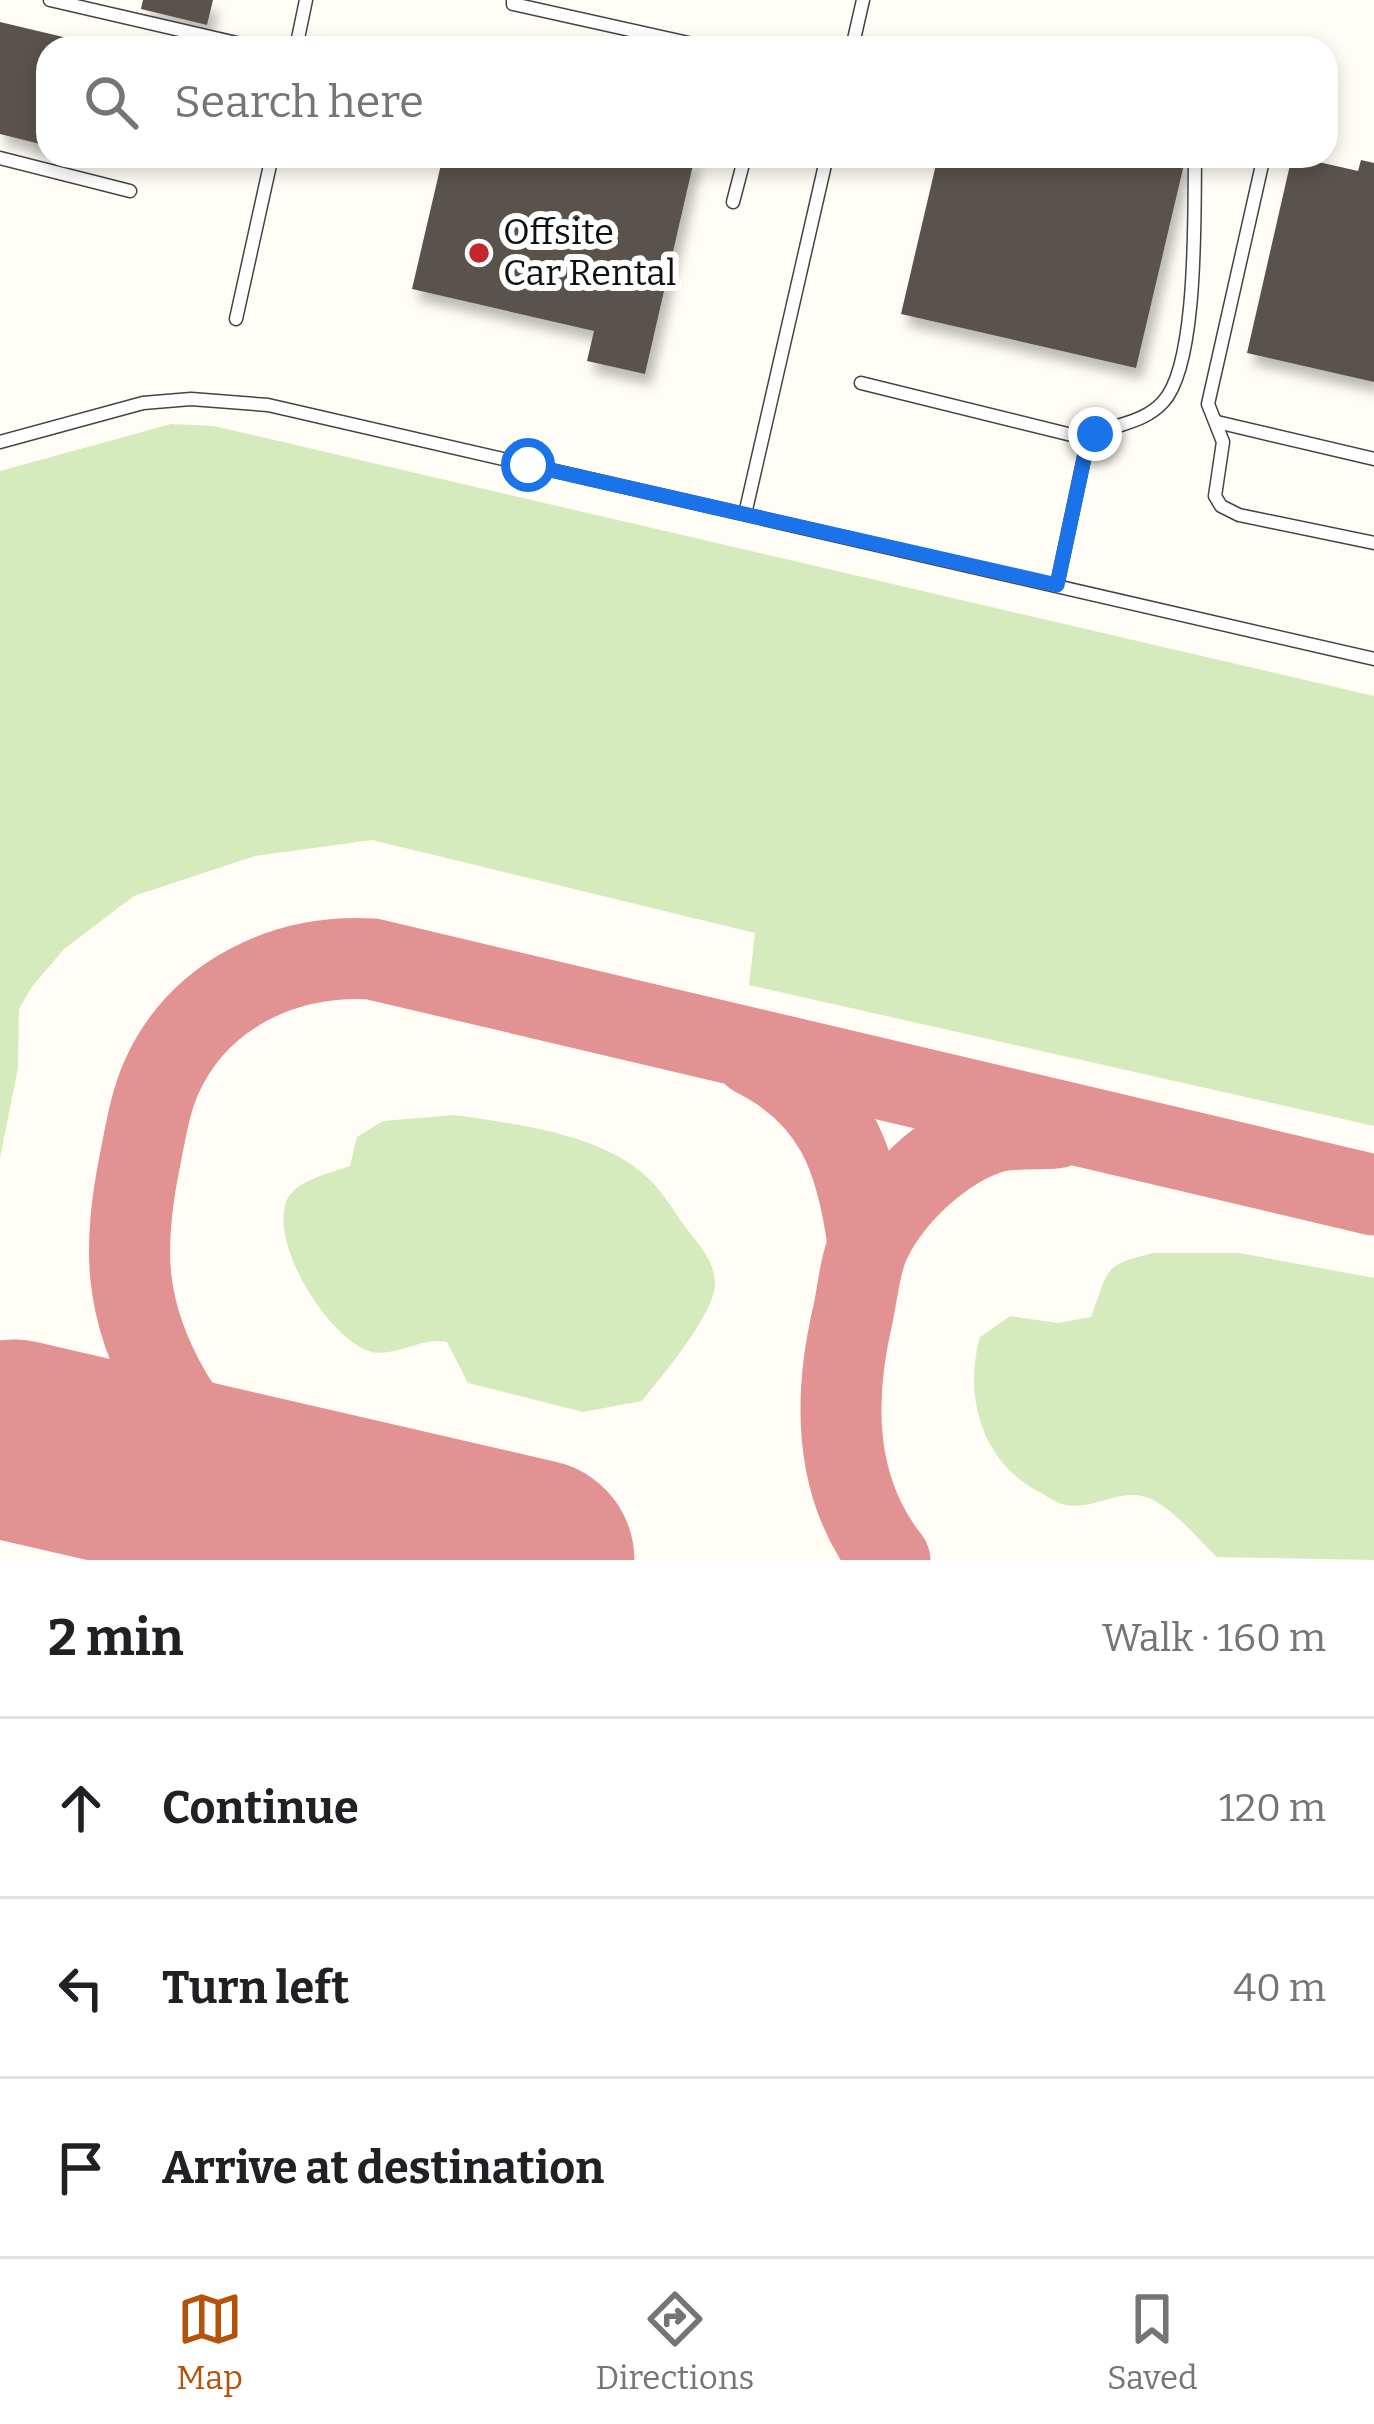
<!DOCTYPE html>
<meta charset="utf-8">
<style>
:root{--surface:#fff;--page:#f6f6f6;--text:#202124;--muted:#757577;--line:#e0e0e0;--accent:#b45309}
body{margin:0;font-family:Bitter,serif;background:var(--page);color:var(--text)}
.stop{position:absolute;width:36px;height:36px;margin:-27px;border:9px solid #1a73e8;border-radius:50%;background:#fff}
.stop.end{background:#1a73e8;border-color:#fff;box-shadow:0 3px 12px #0008}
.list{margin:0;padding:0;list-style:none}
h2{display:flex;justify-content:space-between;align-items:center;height:156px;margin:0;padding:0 48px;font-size:51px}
h2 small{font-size:39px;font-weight:400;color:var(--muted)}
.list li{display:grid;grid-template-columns:78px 1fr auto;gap:36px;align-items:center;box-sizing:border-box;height:180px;padding:0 48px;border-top:3px solid var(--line)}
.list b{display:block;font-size:45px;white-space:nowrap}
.list em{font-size:39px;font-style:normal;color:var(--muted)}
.icon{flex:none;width:66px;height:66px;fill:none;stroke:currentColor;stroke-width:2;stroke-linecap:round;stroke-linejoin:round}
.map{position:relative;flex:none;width:1374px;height:1560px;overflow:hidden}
.search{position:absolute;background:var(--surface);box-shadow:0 6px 18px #0003;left:36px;right:36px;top:36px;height:132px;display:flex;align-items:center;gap:30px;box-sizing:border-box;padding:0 42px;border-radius:36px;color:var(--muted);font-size:45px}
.sheet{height:696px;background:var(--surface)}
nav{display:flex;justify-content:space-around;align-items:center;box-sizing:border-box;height:168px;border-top:3px solid var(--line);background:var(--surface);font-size:33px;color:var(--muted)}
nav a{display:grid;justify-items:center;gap:6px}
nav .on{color:var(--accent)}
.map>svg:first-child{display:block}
.green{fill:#d5ebbd}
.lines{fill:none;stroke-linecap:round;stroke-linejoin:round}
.taxiway{stroke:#e29292;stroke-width:81}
.runway{stroke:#e29292;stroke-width:201}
.building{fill:#5a524d;filter:url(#shadow)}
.service-casing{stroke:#444;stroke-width:15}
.service{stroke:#fff;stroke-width:12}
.route{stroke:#1a73e8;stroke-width:15}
.poi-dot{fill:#c4262e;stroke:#fff;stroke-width:4.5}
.labels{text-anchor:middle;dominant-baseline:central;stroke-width:12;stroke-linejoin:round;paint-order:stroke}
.poi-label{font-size:36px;fill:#111;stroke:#fff;text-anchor:start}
</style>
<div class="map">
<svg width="1374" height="1560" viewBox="0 0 1374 1560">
<defs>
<filter id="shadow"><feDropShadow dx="6" dy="11" stdDeviation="6" flood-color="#0004"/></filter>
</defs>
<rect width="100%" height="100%" fill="#fffdf5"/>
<!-- green -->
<g class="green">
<polygon points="171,424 214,426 1374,696 1374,1126 749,985 755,933 372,840 255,856 134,896 64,949 31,988 19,1009 18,1068 0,1158 0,471"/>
<path d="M454,1115C516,1124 608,1134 653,1183C665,1196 675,1213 686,1228C699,1245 715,1261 715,1284C714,1315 662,1376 642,1401L583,1412L468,1383L447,1342C421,1336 390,1361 366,1350C326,1333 271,1246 286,1202C294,1180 331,1173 350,1166L357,1137L383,1121Z"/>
<path d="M1154,1253H1239L1374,1278V1560L1217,1557C1198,1539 1178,1514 1155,1501C1125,1483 1095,1511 1066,1505C1058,1504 1048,1497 1041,1493C982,1463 963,1397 980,1337L1010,1316L1058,1323L1091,1317C1109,1270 1101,1265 1154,1253Z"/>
</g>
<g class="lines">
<!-- taxiway -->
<g class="taxiway">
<path d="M754,1056C835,1096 857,1160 868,1244"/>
<path d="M339,1515C286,1486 202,1448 171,1393C123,1310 122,1247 141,1155C146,1129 151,1100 162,1076C200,993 286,954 372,959L1374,1195"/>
<path d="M890,1560C833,1488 833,1399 853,1314C858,1291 860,1263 870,1242C892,1196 943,1148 991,1133C1010,1127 1036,1130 1056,1128"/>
</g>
<!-- runway -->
<polyline class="runway" points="14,1440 534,1560"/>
</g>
<!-- building -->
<g class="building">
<polygon points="143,0 213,0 207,25 141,9"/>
<polygon points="0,22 101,46 48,48 48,146 0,134"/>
<polygon points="443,156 695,156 645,374 587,361 594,331 412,289"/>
<polygon points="938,156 1186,156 1136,368 901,314"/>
<polygon points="1292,156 1358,171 1361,160 1374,163 1374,382 1247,353"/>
</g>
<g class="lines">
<!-- service casing -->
<g class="service-casing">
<g id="service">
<polyline points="50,0 258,48"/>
<polyline points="513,0 513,4 711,48"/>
<polyline points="296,48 306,0"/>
<polyline points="852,48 863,0"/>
<polyline points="1264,156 1208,404 1223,442 1215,496 1221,506 1239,515 1374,543"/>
<polyline points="0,158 130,191"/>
<polyline points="733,202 745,156"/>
<polyline points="236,319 272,156"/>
<polyline points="861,383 1088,439"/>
<polyline points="1217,422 1374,459"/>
<polyline points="0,442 143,403 191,399 268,405 1374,659"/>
<polyline points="745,514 827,156"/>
<path d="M1057,585L1088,439C1112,423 1142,425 1163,402C1198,365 1194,214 1195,161"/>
</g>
</g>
<!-- service -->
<use href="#service" class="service"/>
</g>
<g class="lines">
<!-- route -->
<polyline class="route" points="528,465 1057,585 1088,440 1095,434"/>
</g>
<!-- markers -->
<circle class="poi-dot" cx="479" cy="253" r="12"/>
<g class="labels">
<!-- poi labels -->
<g class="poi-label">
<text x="503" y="232">Offsite<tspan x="503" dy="41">Car Rental</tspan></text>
</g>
</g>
</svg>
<div class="stop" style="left:528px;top:465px"></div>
<div class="stop end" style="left:1095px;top:434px"></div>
<div class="search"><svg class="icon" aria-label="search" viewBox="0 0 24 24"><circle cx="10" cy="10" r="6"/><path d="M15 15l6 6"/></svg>Search here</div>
</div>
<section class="sheet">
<h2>2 min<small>Walk · 160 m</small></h2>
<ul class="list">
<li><svg class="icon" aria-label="ahead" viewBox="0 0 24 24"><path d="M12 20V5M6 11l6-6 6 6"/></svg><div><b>Continue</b></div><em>120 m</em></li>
<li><svg class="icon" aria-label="left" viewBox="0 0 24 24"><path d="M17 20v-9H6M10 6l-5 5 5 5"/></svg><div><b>Turn left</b></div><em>40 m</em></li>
<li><svg class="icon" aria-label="arrive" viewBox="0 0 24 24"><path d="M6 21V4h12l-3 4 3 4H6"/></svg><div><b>Arrive at destination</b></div></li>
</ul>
</section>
<nav>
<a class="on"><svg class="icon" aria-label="map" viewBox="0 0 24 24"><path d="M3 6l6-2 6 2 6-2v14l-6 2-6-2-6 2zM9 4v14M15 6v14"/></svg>Map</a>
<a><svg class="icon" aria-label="directions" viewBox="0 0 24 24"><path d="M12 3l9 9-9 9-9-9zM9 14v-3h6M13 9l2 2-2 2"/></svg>Directions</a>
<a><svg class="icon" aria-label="saved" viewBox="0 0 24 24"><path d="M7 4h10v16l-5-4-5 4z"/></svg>Saved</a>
</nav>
